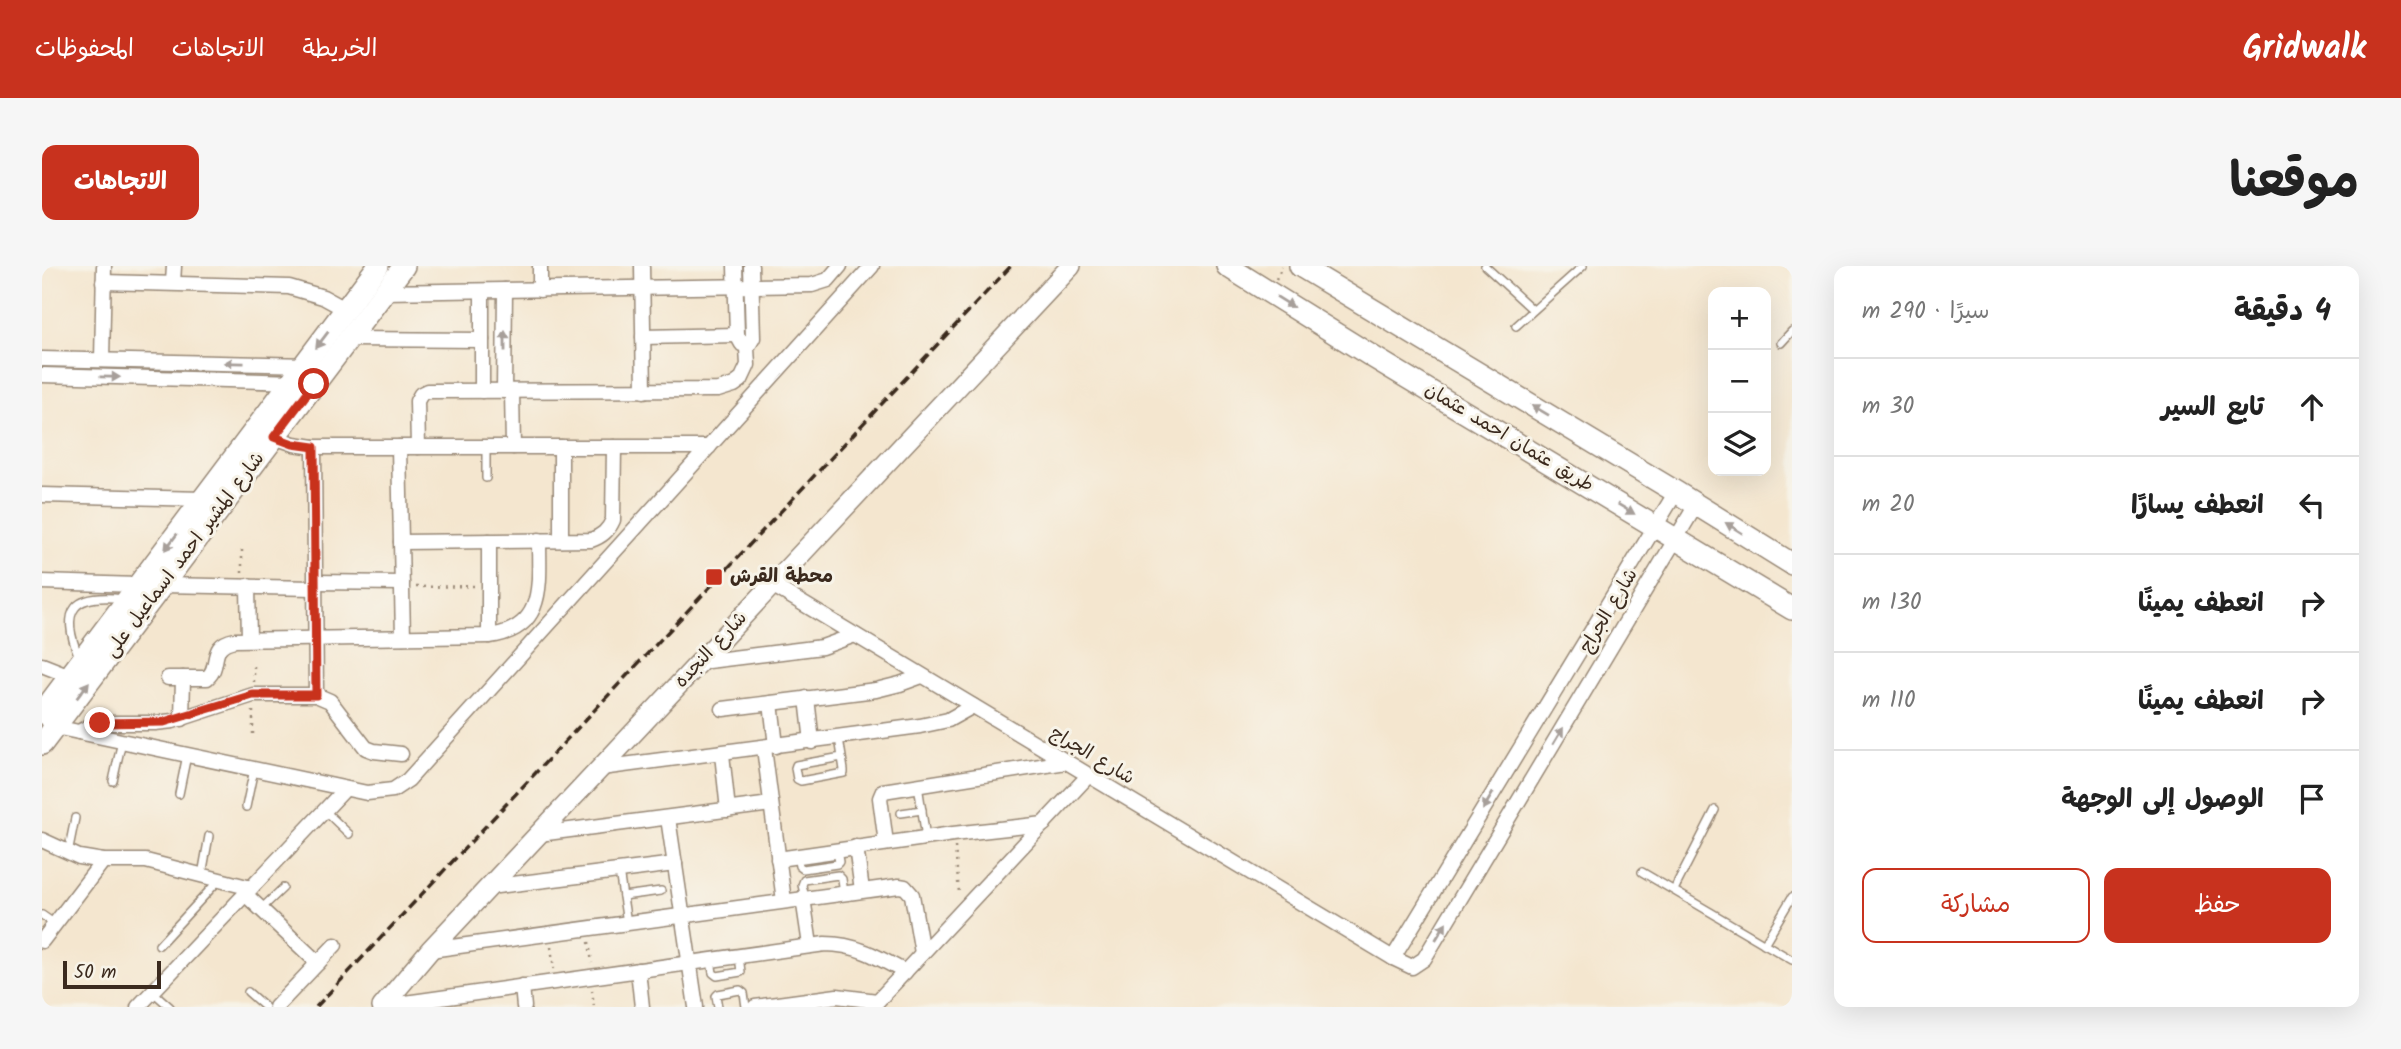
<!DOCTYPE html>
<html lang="ar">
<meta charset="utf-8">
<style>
:root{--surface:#fff;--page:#f6f6f6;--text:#222;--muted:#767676;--line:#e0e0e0;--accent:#c8321e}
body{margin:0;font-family:Kalam,"Playpen Sans Arabic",sans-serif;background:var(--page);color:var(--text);direction:rtl}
.controls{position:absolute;right:21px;top:21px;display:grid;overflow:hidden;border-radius:14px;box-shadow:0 7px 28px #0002}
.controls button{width:63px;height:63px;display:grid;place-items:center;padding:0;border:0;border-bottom:2px solid var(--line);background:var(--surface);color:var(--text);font:35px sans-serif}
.scale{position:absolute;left:21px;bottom:18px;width:98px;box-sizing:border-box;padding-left:7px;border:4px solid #3b2a1e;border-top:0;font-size:19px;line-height:24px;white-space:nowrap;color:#3b2a1e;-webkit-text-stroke:5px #f7f3e8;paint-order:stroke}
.stop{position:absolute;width:21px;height:21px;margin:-16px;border:5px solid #c8321e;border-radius:50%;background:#fff}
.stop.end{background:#c8321e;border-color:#fff;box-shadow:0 2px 7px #0008}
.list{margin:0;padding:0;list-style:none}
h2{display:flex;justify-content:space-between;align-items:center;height:91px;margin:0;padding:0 28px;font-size:30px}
h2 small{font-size:23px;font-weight:400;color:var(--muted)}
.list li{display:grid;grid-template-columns:46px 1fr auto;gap:21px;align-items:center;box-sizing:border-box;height:98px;padding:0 28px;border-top:2px solid var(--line)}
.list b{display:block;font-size:26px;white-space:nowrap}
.list em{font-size:23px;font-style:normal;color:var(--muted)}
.actions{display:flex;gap:14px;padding:21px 28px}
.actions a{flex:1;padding:16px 0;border:2px solid var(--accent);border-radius:14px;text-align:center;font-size:24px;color:var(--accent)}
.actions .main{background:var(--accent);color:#fff}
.icon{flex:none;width:38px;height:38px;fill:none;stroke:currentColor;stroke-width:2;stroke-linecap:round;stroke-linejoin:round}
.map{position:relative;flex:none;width:1750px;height:741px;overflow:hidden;direction:ltr;border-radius:14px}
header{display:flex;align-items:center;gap:42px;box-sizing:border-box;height:98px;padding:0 35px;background:var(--accent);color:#fff}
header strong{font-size:33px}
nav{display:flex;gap:38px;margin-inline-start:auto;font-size:24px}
.intro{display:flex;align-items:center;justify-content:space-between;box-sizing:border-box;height:168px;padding:0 42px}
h1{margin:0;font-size:49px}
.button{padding:18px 32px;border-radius:14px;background:var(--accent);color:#fff;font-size:24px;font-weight:700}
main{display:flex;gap:42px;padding:0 42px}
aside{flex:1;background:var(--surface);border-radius:14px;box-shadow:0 7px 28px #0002}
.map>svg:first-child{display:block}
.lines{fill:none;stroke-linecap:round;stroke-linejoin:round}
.lane-casing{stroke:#988876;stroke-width:10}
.street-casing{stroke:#988876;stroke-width:17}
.secondary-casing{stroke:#988876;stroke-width:22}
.primary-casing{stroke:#988876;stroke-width:24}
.path{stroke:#988876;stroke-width:2.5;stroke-dasharray:2 5;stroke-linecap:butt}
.lane{stroke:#fff;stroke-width:7}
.street{stroke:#fff;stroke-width:14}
.secondary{stroke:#fff;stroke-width:19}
.primary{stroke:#fff;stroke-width:21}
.rail{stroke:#3b2a1e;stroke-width:3.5;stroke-dasharray:10 5;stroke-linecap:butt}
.oneway{fill:#a79f9a}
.route{stroke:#c8321e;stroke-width:9}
.poi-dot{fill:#c8321e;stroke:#f7f3e8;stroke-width:2.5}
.labels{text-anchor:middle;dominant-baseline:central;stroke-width:6;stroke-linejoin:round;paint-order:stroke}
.street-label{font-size:19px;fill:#3b2a1e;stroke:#f7f3e8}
.poi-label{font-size:19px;font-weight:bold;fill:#3b2a1e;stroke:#f7f3e8;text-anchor:start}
</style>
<header>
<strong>Gridwalk</strong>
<nav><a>الخريطة</a><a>الاتجاهات</a><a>المحفوظات</a></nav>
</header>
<div class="intro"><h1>موقعنا</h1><a class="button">الاتجاهات</a></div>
<main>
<aside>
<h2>4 دقيقة<small>سيرًا · 290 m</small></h2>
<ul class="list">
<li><svg class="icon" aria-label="ahead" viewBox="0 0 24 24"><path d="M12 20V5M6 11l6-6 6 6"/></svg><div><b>تابع السير</b></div><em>30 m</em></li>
<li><svg class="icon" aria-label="left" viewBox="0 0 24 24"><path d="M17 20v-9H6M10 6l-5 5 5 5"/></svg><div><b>انعطف يسارًا</b></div><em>20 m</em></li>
<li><svg class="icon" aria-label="right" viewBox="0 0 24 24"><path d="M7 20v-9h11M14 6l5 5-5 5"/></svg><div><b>انعطف يمينًا</b></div><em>130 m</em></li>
<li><svg class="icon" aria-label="right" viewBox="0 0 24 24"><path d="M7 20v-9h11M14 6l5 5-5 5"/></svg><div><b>انعطف يمينًا</b></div><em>110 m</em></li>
<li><svg class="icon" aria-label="arrive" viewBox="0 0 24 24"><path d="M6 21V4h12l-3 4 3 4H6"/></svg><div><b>الوصول إلى الوجهة</b></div></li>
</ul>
<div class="actions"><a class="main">حفظ</a><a>مشاركة</a></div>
</aside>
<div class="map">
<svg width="1750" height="741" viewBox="0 0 1750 741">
<rect width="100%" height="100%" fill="#f7f3e8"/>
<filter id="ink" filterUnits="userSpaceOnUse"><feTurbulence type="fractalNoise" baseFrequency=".0143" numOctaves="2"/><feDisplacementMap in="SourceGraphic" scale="14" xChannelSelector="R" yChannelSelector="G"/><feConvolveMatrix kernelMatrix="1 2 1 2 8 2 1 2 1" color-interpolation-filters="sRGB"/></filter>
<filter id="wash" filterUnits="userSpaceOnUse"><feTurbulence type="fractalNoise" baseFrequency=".00686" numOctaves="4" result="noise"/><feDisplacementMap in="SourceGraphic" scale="28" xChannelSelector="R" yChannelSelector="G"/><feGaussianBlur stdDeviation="1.57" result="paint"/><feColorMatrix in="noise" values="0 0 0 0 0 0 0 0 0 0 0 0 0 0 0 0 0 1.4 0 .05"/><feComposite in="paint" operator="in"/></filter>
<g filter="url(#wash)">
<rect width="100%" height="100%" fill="#f4e6cf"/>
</g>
<g filter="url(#ink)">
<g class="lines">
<!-- lane casing -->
<g class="lane-casing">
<g id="lane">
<polyline points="1443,0 1491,44"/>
<polyline points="1474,60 1541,0"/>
<polyline points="1739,77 1750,65"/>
<polyline points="444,181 444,212"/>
<path d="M37,391C17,343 32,327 81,333"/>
<polyline points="797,472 802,504 802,507 759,515 755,513 753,502 754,499 800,491"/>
<polyline points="71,515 80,475"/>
<polyline points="876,519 884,572"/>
<polyline points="137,528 145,489"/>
<polyline points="204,541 212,503"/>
<polyline points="283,545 307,568"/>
<polyline points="859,547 880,544"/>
<polyline points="26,587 33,552"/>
<polyline points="755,590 757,600 761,603 795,598 797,596 795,585"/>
<polyline points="577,605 585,657"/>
<polyline points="1600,606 1750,694"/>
<polyline points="160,609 167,570"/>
<polyline points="1632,624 1673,544"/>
<polyline points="581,630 619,625"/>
<polyline points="763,632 760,619 762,614 796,609 800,613 802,627"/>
<polyline points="219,643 241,622"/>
<polyline points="0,649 13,658"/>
<polyline points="1722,678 1750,631"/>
<polyline points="117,679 177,614"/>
<polyline points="669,694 671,707 675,710 699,706 697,690"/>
<polyline points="111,726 128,741"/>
<polyline points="206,726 223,741"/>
<polyline points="676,741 674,730 676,728 698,724 702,727 704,741"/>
</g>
</g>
<!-- street casing -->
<g class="street-casing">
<g id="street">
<polyline points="498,0 498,24"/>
<polyline points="600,0 602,125"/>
<polyline points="693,0 695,69 700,78"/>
<polyline points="61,16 247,21 281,31 303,43"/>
<polyline points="131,17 132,0"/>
<polyline points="342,26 770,19 786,14 798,0"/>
<polyline points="601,71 695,69"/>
<polyline points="306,73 440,74"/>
<polyline points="0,93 266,99"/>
<polyline points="60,94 62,0"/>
<polyline points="0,109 254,116"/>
<polyline points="440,125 440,25"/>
<polyline points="462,125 463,24"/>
<polyline points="470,125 471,181"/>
<polyline points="232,171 252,178 272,181 667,181"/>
<polyline points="272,181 274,429"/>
<polyline points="357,181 361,371"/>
<polyline points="376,181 375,135 379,128 385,125 676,124 692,119 699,114 706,99 705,82 711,72 709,0"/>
<polyline points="519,181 519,274"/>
<polyline points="0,229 161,233"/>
<path d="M359,276L549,274C560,270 566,265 571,254L572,181"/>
<polyline points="0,316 96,319"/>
<polyline points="273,316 360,317"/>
<polyline points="120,319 273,322"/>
<polyline points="730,319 1351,692 1370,701 1382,693 1654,239"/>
<polyline points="206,320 207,373"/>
<polyline points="447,370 447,275"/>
<polyline points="658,396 780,381 813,369"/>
<polyline points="0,399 28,410"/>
<path d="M126,412H165C180,400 165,379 193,374L447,370C504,363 497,318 497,274"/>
<polyline points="765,432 770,476"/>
<polyline points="729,437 734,480"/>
<polyline points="681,443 834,424 858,418 880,410"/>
<polyline points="140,453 141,412"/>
<polyline points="7,457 13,461 325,527 351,524 366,514 830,0"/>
<polyline points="37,466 53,457 113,457 131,455 211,429 274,429 288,435 324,482 332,485 359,488"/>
<polyline points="722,482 742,635"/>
<polyline points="680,488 686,544"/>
<polyline points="559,502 878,460 906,454 931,440"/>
<polyline points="626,552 654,741"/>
<polyline points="497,568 729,538"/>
<polyline points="0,574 37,591 61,595 104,595 209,622"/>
<polyline points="844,577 838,532 841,525 1024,496"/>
<polyline points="814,581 820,624"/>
<polyline points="736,593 911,568 1002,558"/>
<polyline points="447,621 633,598"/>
<polyline points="203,628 276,697"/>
<polyline points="761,632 768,679"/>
<polyline points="0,675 61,595"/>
<polyline points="388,684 857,620 863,621 870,629 880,687"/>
<polyline points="1351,692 1634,226"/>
<polyline points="596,704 600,741"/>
<polyline points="480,720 482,741"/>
<path d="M342,740L783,678C814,678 836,691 863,706"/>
<polyline points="96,741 303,523"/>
<polyline points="234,741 293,679"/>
<polyline points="713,741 795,730 835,735"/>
<polyline points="830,741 1046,510"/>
</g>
</g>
<!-- secondary casing -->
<g class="secondary-casing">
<polyline id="secondary" points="340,741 388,684 1029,0"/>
</g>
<!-- primary casing -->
<g class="primary-casing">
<g id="primary">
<polyline points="1185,0 1331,91 1750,343"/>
<polyline points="1258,0 1634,226 1750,298"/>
<polyline points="0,447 336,0"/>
<polyline points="0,478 362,0"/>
</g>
</g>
<!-- path -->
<g class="path">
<polyline points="1234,13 1240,0"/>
<polyline points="200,307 200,282"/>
<polyline points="374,321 434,320"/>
<polyline points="212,416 212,395"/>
<polyline points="211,468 211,444"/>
<polyline points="913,581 917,627"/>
<polyline points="547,676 550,697"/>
<polyline points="509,681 512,703"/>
<polyline points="550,724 552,741"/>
</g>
<!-- lane -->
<use href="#lane" class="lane"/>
<!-- street -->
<use href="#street" class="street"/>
<!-- secondary -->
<use href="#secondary" class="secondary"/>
<!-- primary -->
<use href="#primary" class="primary"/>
<!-- rail -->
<polyline class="rail" points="274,741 969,0"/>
</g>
<!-- one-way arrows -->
<defs><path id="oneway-solid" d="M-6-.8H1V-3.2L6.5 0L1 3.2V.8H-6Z" transform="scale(1.75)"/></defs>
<g class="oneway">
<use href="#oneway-solid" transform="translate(1243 36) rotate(32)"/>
<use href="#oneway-solid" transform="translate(280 74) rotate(127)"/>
<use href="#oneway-solid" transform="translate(463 75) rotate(-90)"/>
<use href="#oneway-solid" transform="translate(192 97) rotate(-179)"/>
<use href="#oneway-solid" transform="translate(68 111) rotate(1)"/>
<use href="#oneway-solid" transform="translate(1498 144) rotate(-149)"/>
<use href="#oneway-solid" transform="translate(1584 243) rotate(31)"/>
<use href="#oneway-solid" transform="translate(1692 262) rotate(-148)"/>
<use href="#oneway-solid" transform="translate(129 276) rotate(127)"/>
<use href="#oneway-solid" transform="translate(41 424) rotate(-53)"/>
<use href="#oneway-solid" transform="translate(1516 470) rotate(-59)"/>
<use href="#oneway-solid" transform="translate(1446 535) rotate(121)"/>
<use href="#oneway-solid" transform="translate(1399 665) rotate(-59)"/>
</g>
</g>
<g class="lines" filter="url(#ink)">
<!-- route -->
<polyline class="route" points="58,457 122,456 211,429 274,429 272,181 251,178 232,171 272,118"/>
</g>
<!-- markers -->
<rect class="poi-dot" x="663" y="302" width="18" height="18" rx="3.5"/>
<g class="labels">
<!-- street labels -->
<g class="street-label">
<text transform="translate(1467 172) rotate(31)">طريق عثمان احمد عثمان</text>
<text transform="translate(143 289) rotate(-53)">شارع المشير احمد اسماعيل على</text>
<text transform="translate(1567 345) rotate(-59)">شارع الجراج</text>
<text transform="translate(669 384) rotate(-47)">شارع النجده</text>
<text transform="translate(1050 490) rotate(31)">شارع الجراج</text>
</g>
<!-- poi labels -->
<g class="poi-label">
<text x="688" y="311">محطة القرش</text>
</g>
</g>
</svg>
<div class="controls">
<button>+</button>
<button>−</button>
<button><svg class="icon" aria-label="layers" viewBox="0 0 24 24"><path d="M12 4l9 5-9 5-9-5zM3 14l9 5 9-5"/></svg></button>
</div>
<div class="scale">50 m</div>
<div class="stop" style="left:272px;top:118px"></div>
<div class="stop end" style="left:58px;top:457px"></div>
</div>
</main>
